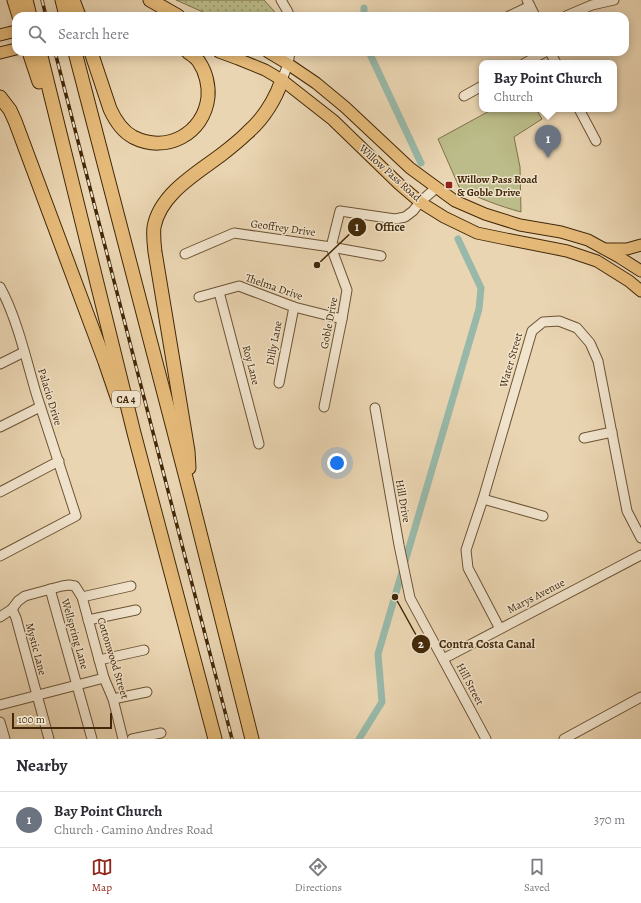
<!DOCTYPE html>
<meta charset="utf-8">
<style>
:root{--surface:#fff;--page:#f2f2f3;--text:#2b2b33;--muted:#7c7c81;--line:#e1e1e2;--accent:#8f2418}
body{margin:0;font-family:Alegreya,serif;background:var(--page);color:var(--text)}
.scale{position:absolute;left:12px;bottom:10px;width:100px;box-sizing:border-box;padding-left:4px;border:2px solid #422809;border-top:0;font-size:11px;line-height:14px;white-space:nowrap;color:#422809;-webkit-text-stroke:3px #f1e4cd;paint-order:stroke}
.you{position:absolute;left:337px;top:463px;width:14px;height:14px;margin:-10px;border:3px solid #fff;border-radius:50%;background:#1a73e8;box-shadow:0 0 0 6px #1a73e833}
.badge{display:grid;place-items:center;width:26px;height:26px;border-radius:50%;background:var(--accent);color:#fff;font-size:13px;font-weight:700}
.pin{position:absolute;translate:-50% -33px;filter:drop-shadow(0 1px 2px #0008)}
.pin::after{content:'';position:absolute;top:21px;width:14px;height:12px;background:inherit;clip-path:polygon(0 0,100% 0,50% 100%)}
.popup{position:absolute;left:479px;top:60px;width:138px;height:52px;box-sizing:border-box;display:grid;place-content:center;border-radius:8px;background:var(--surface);filter:drop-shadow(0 1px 3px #0005);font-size:13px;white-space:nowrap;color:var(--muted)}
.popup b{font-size:15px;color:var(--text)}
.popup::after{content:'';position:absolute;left:50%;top:100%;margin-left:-8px;border:8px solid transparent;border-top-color:var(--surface)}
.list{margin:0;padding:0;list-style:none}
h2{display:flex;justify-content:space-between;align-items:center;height:52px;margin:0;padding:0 16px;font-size:17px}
h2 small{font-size:13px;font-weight:400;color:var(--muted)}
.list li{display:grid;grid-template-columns:26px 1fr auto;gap:12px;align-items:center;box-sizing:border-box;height:56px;padding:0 16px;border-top:1px solid var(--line)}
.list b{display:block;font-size:15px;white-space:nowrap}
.list p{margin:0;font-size:13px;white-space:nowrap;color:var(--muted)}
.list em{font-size:13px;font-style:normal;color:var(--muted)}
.icon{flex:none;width:22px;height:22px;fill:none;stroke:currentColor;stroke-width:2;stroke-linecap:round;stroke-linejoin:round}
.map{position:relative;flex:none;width:641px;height:739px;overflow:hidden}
.search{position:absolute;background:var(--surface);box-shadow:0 2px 10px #0003;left:12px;right:12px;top:12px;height:44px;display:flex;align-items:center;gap:10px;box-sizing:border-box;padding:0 14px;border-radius:12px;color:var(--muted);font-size:15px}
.sheet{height:108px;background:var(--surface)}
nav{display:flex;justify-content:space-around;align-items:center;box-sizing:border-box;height:56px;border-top:1px solid var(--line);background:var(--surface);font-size:11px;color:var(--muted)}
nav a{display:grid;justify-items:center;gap:2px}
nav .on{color:var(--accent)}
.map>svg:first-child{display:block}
.grass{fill:url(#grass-dots);stroke:#7e7249}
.park{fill:#bbbc89;stroke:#7e7249}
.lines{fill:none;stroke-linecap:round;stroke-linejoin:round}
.canal{stroke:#98b9a9;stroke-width:7}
.minor-casing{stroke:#6c5333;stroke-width:11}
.major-casing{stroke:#422809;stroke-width:13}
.highway-casing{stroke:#422809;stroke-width:15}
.minor{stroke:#f1e4cd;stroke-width:9}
.major{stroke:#e5ba79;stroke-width:11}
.highway{stroke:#e5ba79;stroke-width:13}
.rail-casing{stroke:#422809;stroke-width:3.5}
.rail{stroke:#f1e4cd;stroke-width:2;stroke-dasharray:6;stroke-linecap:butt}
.poi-dot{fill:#8f2418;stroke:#f1e4cd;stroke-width:1.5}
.labels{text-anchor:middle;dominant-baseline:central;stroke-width:3;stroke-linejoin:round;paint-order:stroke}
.shield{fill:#f1e4cd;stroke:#766044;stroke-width:1}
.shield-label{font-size:10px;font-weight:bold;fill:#422809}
.street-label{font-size:11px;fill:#422809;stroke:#f1e4cd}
.poi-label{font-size:11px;font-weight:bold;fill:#422809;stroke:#f1e4cd;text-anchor:start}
.leader{fill:none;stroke:#422809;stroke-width:1.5}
.callout-dot{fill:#422809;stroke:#f1e4cd;stroke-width:1.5}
.mark-label{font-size:12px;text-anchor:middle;font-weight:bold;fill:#fff}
.callout-label{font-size:12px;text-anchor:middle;font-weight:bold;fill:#422809;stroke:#f1e4cd;stroke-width:3;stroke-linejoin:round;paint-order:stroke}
</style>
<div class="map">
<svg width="641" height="739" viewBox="0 0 641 739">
<defs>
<pattern id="grass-dots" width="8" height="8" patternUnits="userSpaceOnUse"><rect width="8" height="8" fill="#bbbc89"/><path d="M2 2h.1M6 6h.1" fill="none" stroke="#9a996e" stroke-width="1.8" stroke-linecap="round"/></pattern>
</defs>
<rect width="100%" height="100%" fill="#ead5b2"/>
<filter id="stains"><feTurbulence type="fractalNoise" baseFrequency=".005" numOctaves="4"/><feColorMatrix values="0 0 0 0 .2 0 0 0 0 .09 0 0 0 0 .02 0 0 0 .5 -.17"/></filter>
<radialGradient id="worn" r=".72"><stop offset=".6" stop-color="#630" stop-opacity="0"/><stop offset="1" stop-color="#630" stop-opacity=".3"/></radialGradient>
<!-- grass -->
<polygon class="grass" points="176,0 264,0 274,11 276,16 212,16"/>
<!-- park -->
<path class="park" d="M493,109H536L542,119L514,137L520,167L521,212C499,206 481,199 460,189L438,139Z"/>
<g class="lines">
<!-- canal -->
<g class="canal">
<polyline points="364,8 364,16"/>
<polyline points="369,52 421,163"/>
<polyline points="359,739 382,702 378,654 479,309 481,288 458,239"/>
</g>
<!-- minor casing -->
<g class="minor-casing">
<g id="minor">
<polyline points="281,0 288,12 289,16"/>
<polyline points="527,0 535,16"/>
<polyline points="509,16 530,6"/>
<polyline points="566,16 592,5 614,0"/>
<polyline points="550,52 556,63"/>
<polyline points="525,63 545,52"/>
<polyline points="282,80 288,64 290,52"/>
<polyline points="464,96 482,86"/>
<polyline points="579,109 596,141"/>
<polyline points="185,254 234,233 331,247 381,256"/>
<path d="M0,287C17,318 26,359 36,393C49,434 63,475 76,516L0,556"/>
<polyline points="219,292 259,444"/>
<polyline points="199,297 239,286 294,307 342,319"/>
<polyline points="0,364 24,352"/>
<polyline points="279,383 294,307"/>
<polyline points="324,407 342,319 347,290 331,247 340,211 395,219 405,217 413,211 420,202 436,188"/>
<polyline points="375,408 399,545 410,598 486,739"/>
<polyline points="0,427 40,407"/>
<polyline points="584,438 612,432"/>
<polyline points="0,492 59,461"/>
<polyline points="483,499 543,516"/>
<polyline points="50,589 92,739"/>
<polyline points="82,597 131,586"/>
<polyline points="12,609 16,618 49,739"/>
<polyline points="0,617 12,609 18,601 25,596 62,586 69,585 75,586 82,597 104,678 113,699 123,739"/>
<polyline points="88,620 136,610"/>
<polyline points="500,629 468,568 466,550 483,499 532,331 543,322 559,321 577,328 590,343 598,361 627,511 641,538"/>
<polyline points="443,659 641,555"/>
<polyline points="99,660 144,650"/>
<polyline points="113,699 147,692"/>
<polyline points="0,705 104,678"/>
<polyline points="0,722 5,739"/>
<polyline points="132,739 161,733"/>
<polyline points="564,739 641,697"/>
</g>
</g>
<!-- major casing -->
<g class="major-casing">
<g id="major">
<polyline points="0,35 16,31"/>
<polyline points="219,52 238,59 265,70 282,80 333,120 399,184 420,202 444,217 477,233 506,239 567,251 597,261 629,281 641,291"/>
<polyline points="268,52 288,64 316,83 345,107 410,168 455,201 485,214 520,225 561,232 588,240 619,257 641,271"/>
<polyline points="0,53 16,49"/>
<polyline points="606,249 627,249 641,245"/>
</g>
</g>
<!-- highway casing -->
<g class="highway-casing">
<g id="highway">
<polyline points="14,0 19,16"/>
<polyline points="26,0 30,16"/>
<polyline points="62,0 66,16"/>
<polyline points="73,0 79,16"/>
<polyline points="150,0 178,16"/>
<polyline points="29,52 39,82"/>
<polyline points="40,52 134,433 215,739"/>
<polyline points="75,52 191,497 252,739"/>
<path d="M91,52L110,109C115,120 122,131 133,137C166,154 204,134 208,97C209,86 206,72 199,62C197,58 192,55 188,52"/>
<polyline points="0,97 10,110 15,121 105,362 118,400"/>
<path d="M189,468L188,451L155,252C154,243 153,236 154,227C160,194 197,173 221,155C230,148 239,141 247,133C263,119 275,100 282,80"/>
</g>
</g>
<!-- minor -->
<use href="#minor" class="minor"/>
<!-- major -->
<use href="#major" class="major"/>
<!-- highway -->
<use href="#highway" class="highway"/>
<!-- rail casing -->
<g class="rail-casing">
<g id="rail">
<polyline points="42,0 46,16"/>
<polyline points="55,52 232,739"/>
</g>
</g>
<!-- rail -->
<use href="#rail" class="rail"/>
</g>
<!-- markers -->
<rect class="poi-dot" x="445" y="181" width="8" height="8" rx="2"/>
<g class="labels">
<!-- shield labels -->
<rect class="shield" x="112" y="391" width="28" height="16" rx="3"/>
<g class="shield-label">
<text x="126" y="399">CA 4</text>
</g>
<!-- street labels -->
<g class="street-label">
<text transform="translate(390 173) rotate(42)">Willow Pass Road</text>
<text transform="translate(283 228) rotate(8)">Geoffrey Drive</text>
<text transform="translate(274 287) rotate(19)">Thelma Drive</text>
<text transform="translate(329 323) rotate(-79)">Goble Drive</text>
<text transform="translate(274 343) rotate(-79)">Dilly Lane</text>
<text transform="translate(511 360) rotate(-74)">Water Street</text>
<text transform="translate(251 365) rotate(75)">Roy Lane</text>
<text transform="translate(50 397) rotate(73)">Palacio Drive</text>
<text transform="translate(403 501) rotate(80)">Hill Drive</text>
<text transform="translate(536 596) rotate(-27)">Marys Avenue</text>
<text transform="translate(75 634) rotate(74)">Wellspring Lane</text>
<text transform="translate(36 649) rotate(75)">Mystic Lane</text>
<text transform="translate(113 658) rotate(73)">Cottonwood Street</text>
<text transform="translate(470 684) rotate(62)">Hill Street</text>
</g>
<!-- poi labels -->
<g class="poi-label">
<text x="457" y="179">Willow Pass Road<tspan x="457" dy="13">&amp; Goble Drive</tspan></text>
</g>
</g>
<!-- callouts -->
<path class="leader" d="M317 265L357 227M395 597L421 644"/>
<g class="callout-dot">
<circle cx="317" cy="265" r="4"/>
<circle cx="395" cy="597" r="4"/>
<circle cx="357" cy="227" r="10"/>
<circle cx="421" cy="644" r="10"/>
</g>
<g class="mark-label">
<text x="357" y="231">1</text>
<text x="421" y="648">2</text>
</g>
<g class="callout-label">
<text x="390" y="231">Office</text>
<text x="487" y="648">Contra Costa Canal</text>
</g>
<rect width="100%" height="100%" filter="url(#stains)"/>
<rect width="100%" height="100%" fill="url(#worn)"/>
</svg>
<div class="scale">100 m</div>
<div class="you"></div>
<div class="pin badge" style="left:548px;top:158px;background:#6b7280">1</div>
<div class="popup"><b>Bay Point Church</b>Church</div>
<div class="search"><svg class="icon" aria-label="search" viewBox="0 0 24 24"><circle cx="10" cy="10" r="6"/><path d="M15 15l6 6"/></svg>Search here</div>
</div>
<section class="sheet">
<h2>Nearby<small></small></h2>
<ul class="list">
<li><span class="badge" style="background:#6b7280">1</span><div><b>Bay Point Church</b><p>Church · Camino Andres Road</p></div><em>370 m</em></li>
</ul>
</section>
<nav>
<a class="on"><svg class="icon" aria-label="map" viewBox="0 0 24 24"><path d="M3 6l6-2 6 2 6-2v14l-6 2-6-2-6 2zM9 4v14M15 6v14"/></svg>Map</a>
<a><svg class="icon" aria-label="directions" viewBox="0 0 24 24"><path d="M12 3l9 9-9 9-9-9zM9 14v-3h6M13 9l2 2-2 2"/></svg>Directions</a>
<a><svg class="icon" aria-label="saved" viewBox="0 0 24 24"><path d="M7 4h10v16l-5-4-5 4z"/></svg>Saved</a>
</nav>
